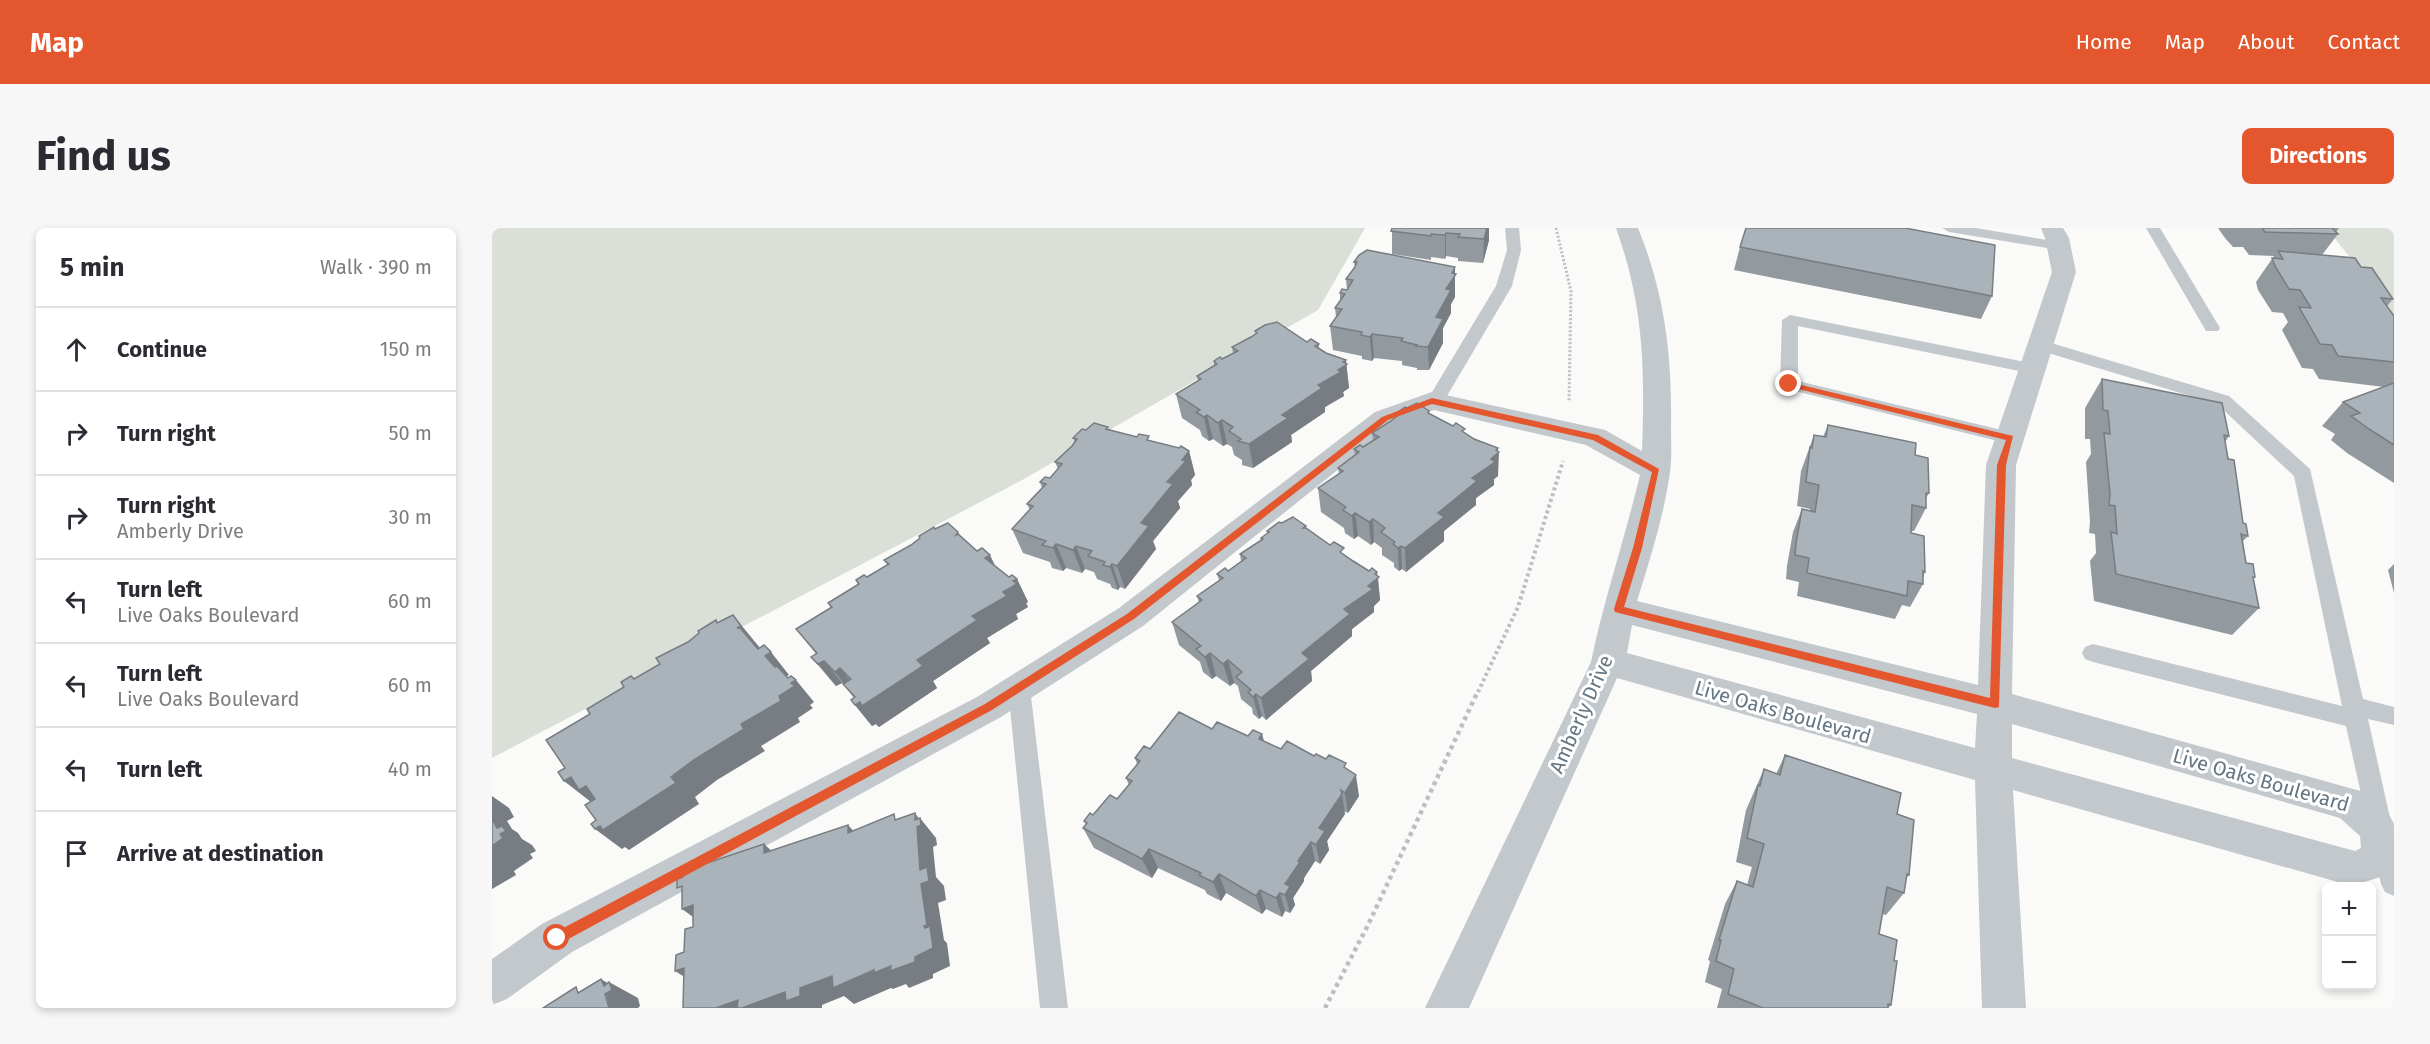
<!DOCTYPE html>
<meta charset="utf-8">
<style>
:root{--surface:#fff;--page:#f7f7f7;--text:#2b2b33;--muted:#7c7c81;--line:#e1e1e2;--accent:#e4572e}
body{margin:0;font-family:"Fira Sans",sans-serif;background:var(--page);color:var(--text)}
.controls{position:absolute;right:18px;bottom:18px;display:grid;overflow:hidden;border-radius:9px;box-shadow:0 3px 9px #0003}
.controls button{width:54px;height:54px;display:grid;place-items:center;padding:0;border:0;border-bottom:2px solid var(--line);background:var(--surface);color:var(--text);font:30px sans-serif}
.stop{position:absolute;width:18px;height:18px;margin:-14px;border:4px solid #e4572e;border-radius:50%;background:#fff}
.stop.end{background:#e4572e;border-color:#fff;box-shadow:0 2px 6px #0008}
.list{margin:0;padding:0;list-style:none}
h2{display:flex;justify-content:space-between;align-items:center;height:78px;margin:0;padding:0 24px;font-size:26px}
h2 small{font-size:20px;font-weight:400;color:var(--muted)}
.list li{display:grid;grid-template-columns:39px 1fr auto;gap:18px;align-items:center;box-sizing:border-box;height:84px;padding:0 24px;border-top:2px solid var(--line)}
.list b{display:block;font-size:22px;white-space:nowrap}
.list p{margin:0;font-size:20px;white-space:nowrap;color:var(--muted)}
.list em{font-size:20px;font-style:normal;color:var(--muted)}
.icon{flex:none;width:33px;height:33px;fill:none;stroke:currentColor;stroke-width:2;stroke-linecap:round;stroke-linejoin:round}
.map{position:relative;flex:none;width:1902px;height:780px;overflow:hidden;border-radius:9px}
header{display:flex;align-items:center;gap:36px;box-sizing:border-box;height:84px;padding:0 30px;background:var(--accent);color:#fff}
header strong{font-size:28px}
nav{display:flex;gap:33px;margin-inline-start:auto;font-size:21px}
.intro{display:flex;align-items:center;justify-content:space-between;box-sizing:border-box;height:144px;padding:0 36px}
h1{margin:0;font-size:42px}
.button{padding:15px 27px;border-radius:9px;background:var(--accent);color:#fff;font-size:21px;font-weight:700}
main{display:flex;gap:36px;padding:0 36px}
aside{flex:1;background:var(--surface);border-radius:9px;box-shadow:0 3px 9px #0003}
.map>svg:first-child{display:block}
.green{fill:#dadfd7}
.lines{fill:none;stroke-linecap:round;stroke-linejoin:round}
.path-far2{stroke:#bbbfc2;stroke-width:3;stroke-dasharray:2 2;stroke-linecap:butt}
.path-far1{stroke:#bbbfc2;stroke-width:4;stroke-dasharray:3 3;stroke-linecap:butt}
.path{stroke:#bbbfc2;stroke-width:4.5;stroke-dasharray:4 4;stroke-linecap:butt}
.lane{fill:#c3c8cc;fill-rule:evenodd}
.street{fill:#c3c8cc;fill-rule:evenodd}
.wall{fill:#929a9f}
.shaded-wall{fill:#777d82}
.building{fill:#aab3b9;stroke:#777d82;stroke-width:1.5}
.route{fill:#e4572e}
.labels{text-anchor:middle;dominant-baseline:central;stroke-width:6;stroke-linejoin:round;paint-order:stroke}
.street-label{font-size:20px;fill:#657683;stroke:#fff}
</style>
<header>
<strong>Map</strong>
<nav><a>Home</a><a>Map</a><a>About</a><a>Contact</a></nav>
</header>
<div class="intro"><h1>Find us</h1><a class="button">Directions</a></div>
<main>
<aside>
<h2>5 min<small>Walk · 390 m</small></h2>
<ul class="list">
<li><svg class="icon" aria-label="ahead" viewBox="0 0 24 24"><path d="M12 20V5M6 11l6-6 6 6"/></svg><div><b>Continue</b></div><em>150 m</em></li>
<li><svg class="icon" aria-label="right" viewBox="0 0 24 24"><path d="M7 20v-9h11M14 6l5 5-5 5"/></svg><div><b>Turn right</b></div><em>50 m</em></li>
<li><svg class="icon" aria-label="right" viewBox="0 0 24 24"><path d="M7 20v-9h11M14 6l5 5-5 5"/></svg><div><b>Turn right</b><p>Amberly Drive</p></div><em>30 m</em></li>
<li><svg class="icon" aria-label="left" viewBox="0 0 24 24"><path d="M17 20v-9H6M10 6l-5 5 5 5"/></svg><div><b>Turn left</b><p>Live Oaks Boulevard</p></div><em>60 m</em></li>
<li><svg class="icon" aria-label="left" viewBox="0 0 24 24"><path d="M17 20v-9H6M10 6l-5 5 5 5"/></svg><div><b>Turn left</b><p>Live Oaks Boulevard</p></div><em>60 m</em></li>
<li><svg class="icon" aria-label="left" viewBox="0 0 24 24"><path d="M17 20v-9H6M10 6l-5 5 5 5"/></svg><div><b>Turn left</b></div><em>40 m</em></li>
<li><svg class="icon" aria-label="arrive" viewBox="0 0 24 24"><path d="M6 21V4h12l-3 4 3 4H6"/></svg><div><b>Arrive at destination</b></div></li>
</ul>
</aside>
<div class="map">
<svg width="1902" height="780" viewBox="0 0 1902 780">
<rect width="100%" height="100%" fill="#fafaf8"/>
<!-- green -->
<g class="green">
<polygon points="0,0 873,0 826,82 532,251 0,530"/>
<polygon points="1834,0 1902,0 1902,89 1875,50"/>
</g>
<g class="lines">
<!-- path-far2 -->
<polyline class="path-far2" points="1064,0 1079,63 1077,173"/>
<!-- path-far1 -->
<polyline class="path-far1" points="986,464 1026,379 1071,233"/>
<!-- path -->
<polyline class="path" points="833,780 876,697 986,463"/>
<!-- lane -->
<g class="lane">
<polygon points="1013,0 1027,0 1029,22 1020,58 949,178 937,178 934,174 1004,58 1015,22"/>
<polygon points="1450,0 1484,0 1567,14 1574,18 1567,22 1457,4"/>
<polygon points="1654,0 1668,0 1728,100 1726,103 1714,103"/>
<polygon points="1298,87 1548,137 1550,141 1548,145 1542,146 1306,98 1306,153 1518,204 1524,206 1527,210 1524,214 1518,216 1291,160 1288,156 1290,92"/>
<polygon points="1549,112 1737,168 1818,241 1871,471 1902,479 1902,497 1876,491 1902,608 1902,668 1893,664 1889,656 1854,498 1601,434 1593,431 1590,425 1593,419 1601,416 1850,478 1802,248 1725,176 1543,121 1541,117"/>
<polygon points="527,451 535,454 538,460 576,780 548,780 516,460 519,454"/>
</g>
<!-- street -->
<path class="street" d="M1124,0H1146C1173,67 1180,127 1179,198C1179,213 1180,229 1178,244C1172,288 1158,331 1145,373L1486,457L1494,237L1560,44L1553,10L1549,0H1571L1577,10L1584,44L1524,237L1520,466L1872,564L1894,581L1902,596L1901,645L1860,658L1521,562L1534,780H1490L1483,552L1125,450L977,780H933L1099,434C1112,371 1133,310 1148,247L1094,217L942,182L903,196L651,398L509,489L80,724L15,771L0,777V731L50,696L485,469L627,380L883,184L940,164L1113,202L1150,223C1153,141 1152,78 1124,0ZM1140,397L1485,486L1483,520L1135,425ZM1520,496L1848,590L1868,608L1869,620L1863,623L1520,530Z"/>
</g>
<!-- wall -->
<g class="wall">
<polygon points="900,0 997,0 997,12 991,35 966,33 966,30 954,28 953,31 939,29 939,32 900,26"/>
<polygon points="1726,0 1847,0 1844,4 1846,6 1830,27 1869,39 1901,71 1895,78 1902,88 1902,255 1855,225 1839,212 1843,206 1830,198 1851,174 1892,159 1827,151 1821,141 1810,140 1790,102 1796,94 1791,85 1780,84 1766,62 1764,54 1782,28 1757,27 1751,19 1741,19 1733,10"/>
<polygon points="1248,19 1500,68 1489,91 1242,42"/>
<polygon points="862,34 963,45 963,69 959,76 959,85 951,100 951,115 937,142 925,142 925,140 910,137 910,133 882,130 880,133 870,131 870,128 841,122 838,98 844,89 843,80 848,73 848,65 855,62 854,51 863,40"/>
<polygon points="763,103 827,116 827,121 854,135 857,160 851,164 852,168 833,179 833,184 799,207 800,214 761,240 750,237 750,232 742,227 740,219 735,216 731,218 721,211 717,213 710,208 708,202 690,190 684,166 706,153 705,148 722,138 722,133 730,131 741,125 740,119 759,109 764,106"/>
<polygon points="1610,151 1737,208 1733,214 1751,295 1756,308 1751,313 1754,335 1763,349 1761,351 1767,380 1740,407 1602,373 1598,333 1604,325 1603,306 1597,305 1598,294 1594,234 1599,226 1598,211 1593,211 1593,180"/>
<polygon points="915,180 937,183 937,186 1006,223 1006,248 1002,251 1002,257 984,270 984,277 952,303 952,313 914,344 910,341 907,343 902,339 902,335 890,327 890,320 882,314 879,317 866,308 862,311 853,305 852,300 829,284 826,260 847,246 846,240 863,228 862,221 871,219 881,213 880,205 899,193 903,190 903,186"/>
<polygon points="1336,197 1423,227 1437,265 1434,270 1434,280 1422,303 1419,303 1419,305 1433,344 1431,349 1431,356 1418,379 1410,377 1403,391 1305,368 1307,354 1294,351 1295,338 1301,304 1310,281 1318,283 1318,281 1305,278 1309,243 1322,207 1331,209"/>
<polygon points="594,202 617,202 697,223 703,247 699,252 700,257 686,273 688,280 661,313 664,321 633,361 628,359 626,362 620,360 618,356 605,351 602,344 593,341 590,345 574,340 571,343 560,340 558,334 531,325 520,301 538,282 535,276 550,260 548,254 558,250 566,241 563,234 580,218 583,214 581,210"/>
<polygon points="790,295 814,298 814,300 838,317 886,349 888,372 882,378 882,384 860,401 860,408 819,443 820,453 774,492 770,488 767,491 761,486 760,480 749,471 746,458 742,455 738,458 724,448 720,451 711,444 708,434 687,417 680,394 707,375 705,368 727,352 725,346 736,343 749,333 748,326 769,312 769,310 776,306 775,303"/>
<polygon points="443,301 466,304 468,308 503,338 517,349 525,351 536,374 534,375 536,379 524,386 526,391 495,410 498,415 441,453 445,460 387,499 384,496 380,498 359,472 362,470 352,457 350,455 344,458 319,429 324,426 304,401 339,380 336,375 366,356 364,352 375,349 395,337 392,332 419,317 428,311 427,308"/>
<polygon points="1902,336 1902,365 1896,342"/>
<polygon points="720,501 756,508 772,513 789,521 822,528 855,541 867,568 856,585 852,583 853,586 835,613 837,622 828,636 823,633 812,650 812,653 801,670 803,677 798,685 793,683 790,689 774,681 770,686 734,665 729,673 715,666 713,662 666,640 660,650 602,620 591,600 594,597 592,593 625,571 637,557 634,550 645,536 643,530 658,521"/>
<polygon points="1293,527 1405,586 1417,647 1414,650 1412,665 1394,687 1390,686 1387,706 1402,733 1399,777 1396,780 1225,780 1230,761 1213,754 1218,733 1216,732 1233,676 1245,653 1255,657 1260,639 1244,634 1254,582 1272,541 1284,546"/>
</g>
<!-- shaded-wall -->
<g class="shaded-wall">
<polygon points="995,0 997,0 997,12 991,35 992,11"/>
<polygon points="954,5 954,28 953,31 953,7"/>
<polygon points="963,39 963,69 959,76 959,85 951,100 951,115 937,142 936,119 944,89 954,61"/>
<polygon points="880,106 882,130 880,133 878,109"/>
<polygon points="854,132 857,160 851,164 852,168 833,179 833,184 799,207 800,214 761,240 757,216 790,187 846,142 851,134"/>
<polygon points="715,187 721,211 717,213 712,189"/>
<polygon points="730,192 735,216 731,218 726,195"/>
<polygon points="1006,220 1006,226 1007,224 1006,248 1002,251 1002,257 984,270 984,277 952,303 952,313 914,344 913,320 946,285 999,231 1004,222"/>
<polygon points="697,223 703,247 699,252 700,257 686,273 688,280 661,313 664,321 633,361 625,338 649,295 690,232"/>
<polygon points="863,285 866,308 862,311 860,288"/>
<polygon points="881,291 882,314 879,317 877,294"/>
<polygon points="564,316 574,340 571,343 561,320"/>
<polygon points="584,318 593,341 590,345 581,322"/>
<polygon points="909,318 910,341 907,343 906,320"/>
<polygon points="498,327 509,350 493,330"/>
<polygon points="620,336 628,359 626,362 618,339"/>
<polygon points="885,344 888,372 882,378 882,384 860,401 860,408 819,443 820,453 774,492 769,470 810,425 876,358 883,346"/>
<polygon points="525,351 536,374 534,375 536,379 524,386 526,391 495,410 498,415 441,453 445,460 387,499 384,496 380,498 363,477 425,432 511,364 521,353"/>
<polygon points="241,387 268,420 265,423 245,400"/>
<polygon points="279,424 297,447 292,450 273,428"/>
<polygon points="718,425 724,448 720,451 713,429"/>
<polygon points="736,432 742,455 738,458 731,436"/>
<polygon points="332,433 350,455 344,458 326,436"/>
<polygon points="348,440 365,462 360,466 343,444"/>
<polygon points="304,452 322,474 318,477 321,480 306,490 308,494 269,518 273,523 225,552 203,569 207,576 137,622 133,619 130,621 103,601 179,549 287,468 299,455"/>
<polygon points="764,466 770,488 767,491 761,469"/>
<polygon points="770,506 776,527 767,511"/>
<polygon points="864,547 867,568 856,585 853,565"/>
<polygon points="79,549 94,558 113,582 100,572 99,574 72,553"/>
<polygon points="850,566 853,586 835,613 837,622 828,636 824,617 827,600"/>
<polygon points="0,568 17,580 22,589 15,593 20,601 26,605 30,611 40,617 44,623 38,626 41,630 22,643 24,647 0,661 0,618 5,600 0,591"/>
<polygon points="423,585 428,592 428,590 444,610 445,617 441,619 444,649 452,658 454,672 446,675 452,712 455,715 458,738 441,746 441,750 417,760 414,756 401,761 399,760 362,776 352,768 330,777 330,780 224,780 246,772 308,760 340,748 382,742 423,729 433,700"/>
<polygon points="356,597 374,617 356,605"/>
<polygon points="819,614 823,633 812,650 812,653 801,670 803,677 798,685 793,667 793,656 806,633"/>
<polygon points="272,616 293,635 272,625"/>
<polygon points="657,621 666,640 660,650 650,631"/>
<polygon points="727,646 734,665 729,673 721,654"/>
<polygon points="768,662 774,681 770,686 764,668"/>
<polygon points="788,665 793,683 790,689 784,670"/>
<polygon points="201,677 215,699 190,681"/>
<polygon points="192,740 210,760 183,743"/>
<polygon points="109,751 117,756 117,754 146,770 148,778 146,780 117,780 112,758"/>
</g>
<!-- building -->
<g class="building">
<polygon points="900,0 995,0 992,11 966,9 968,6 954,5 953,7 939,6 939,8 899,3"/>
<polygon points="1254,0 1413,0 1503,17 1500,68 1248,19"/>
<polygon points="1770,0 1840,0 1846,6 1773,4"/>
<polygon points="875,22 963,39 960,45 964,46 954,61 959,62 944,89 951,91 936,119 924,118 925,117 909,113 911,110 880,106 878,109 869,107 870,104 838,98 850,81 843,80 853,66 848,65 850,61 855,62 861,52 854,51 863,39 865,34 862,34 867,27"/>
<polygon points="1786,23 1863,30 1869,39 1880,40 1901,71 1889,70 1902,88 1902,134 1846,128 1840,117 1828,116 1807,79 1819,80 1808,62 1797,61 1783,38 1780,30 1791,31"/>
<polygon points="785,94 815,114 819,111 827,116 823,118 834,125 854,132 851,134 855,136 846,142 849,144 826,157 830,160 790,187 796,190 757,216 746,213 749,211 737,203 741,199 730,192 726,195 715,187 712,189 704,184 708,182 684,166 709,151 705,148 725,136 722,133 728,129 730,131 746,123 740,119 759,109 765,105 763,103 773,97"/>
<polygon points="1610,151 1730,175 1737,208 1732,207 1736,231 1742,232 1751,295 1754,296 1756,308 1749,306 1754,335 1761,336 1763,349 1761,349 1767,380 1624,346 1619,304 1625,306 1623,278 1617,277 1618,266 1612,205 1618,206 1616,183 1611,182"/>
<polygon points="1902,155 1902,217 1877,201 1859,188 1868,185 1851,174"/>
<polygon points="925,175 937,183 936,185 961,198 964,195 973,201 970,203 982,211 1006,220 1004,222 1007,224 999,231 1003,234 980,250 985,253 946,285 952,289 913,320 909,318 906,320 901,316 903,314 889,304 893,300 881,291 877,294 863,285 860,288 851,282 854,279 826,260 851,243 846,240 867,224 862,221 868,217 871,219 887,209 880,205 899,193 905,188 903,186 913,179 915,180"/>
<polygon points="602,195 616,199 614,201 645,209 647,206 657,208 655,212 687,220 689,218 697,223 690,232 694,233 675,254 681,256 649,295 657,298 625,338 620,336 618,339 611,337 613,334 596,328 600,323 584,318 581,322 564,316 561,320 550,317 554,313 520,301 541,278 535,276 554,256 548,254 553,249 558,250 570,236 563,234 580,218 585,211 581,210 590,201 594,202"/>
<polygon points="1336,197 1424,215 1423,227 1436,230 1437,265 1434,265 1434,280 1420,277 1419,305 1432,308 1433,344 1431,343 1431,356 1416,353 1415,368 1315,345 1317,330 1303,327 1304,315 1310,281 1323,284 1327,257 1314,254 1318,219 1320,220 1322,207 1334,209"/>
<polygon points="801,289 814,298 811,300 814,300 838,317 842,314 852,320 848,324 861,333 877,343 880,340 885,344 883,346 887,349 876,358 881,361 852,381 858,386 810,425 817,431 769,470 764,466 761,469 756,464 759,462 744,449 750,444 736,432 731,436 718,425 713,429 704,421 709,418 680,394 710,372 705,368 731,350 725,346 733,340 736,343 754,330 748,326 771,311 769,310 777,304 775,303 787,294 790,295"/>
<polygon points="456,295 466,304 464,307 466,306 485,323 490,320 498,327 493,330 517,349 520,347 525,351 521,353 525,356 511,364 515,368 480,388 485,392 425,432 431,438 370,478 368,474 363,477 359,472 363,469 351,456 359,451 348,440 343,444 332,433 326,436 319,429 325,425 304,401 340,379 336,375 367,356 364,352 372,347 375,349 397,336 392,332 419,317 428,310 427,308 442,299 443,301"/>
<polygon points="241,387 249,398 245,400 248,400 266,421 272,417 279,424 273,428 283,439 285,438 296,450 299,448 304,452 299,455 303,458 287,468 289,473 249,496 252,501 203,531 179,549 184,555 111,602 108,598 103,601 99,596 104,592 93,577 103,571 94,558 87,562 79,549 72,553 66,544 73,540 54,512 98,486 95,481 132,459 129,454 139,448 142,451 168,436 164,430 196,414 207,405 206,403 224,392 225,395"/>
<polygon points="687,484 720,501 725,494 756,508 761,502 770,506 767,511 789,521 795,513 822,528 824,526 834,531 837,527 854,535 852,539 864,547 853,565 849,562 850,566 827,600 833,603 824,617 819,614 806,633 808,634 793,656 798,658 793,667 788,665 784,670 768,662 764,668 727,646 721,654 707,647 709,645 657,621 650,631 591,600 595,595 592,593 598,585 601,587 618,567 625,571 640,553 634,550 648,533 643,530 652,518 658,521"/>
<polygon points="1293,527 1409,565 1405,586 1422,592 1417,647 1415,646 1412,665 1395,659 1387,706 1405,712 1402,733 1405,733 1399,777 1396,776 1396,780 1271,780 1236,766 1242,741 1224,733 1229,712 1227,712 1245,653 1261,659 1272,616 1255,610 1266,557 1268,558 1272,541 1288,547"/>
<polygon points="423,585 423,592 428,590 429,597 425,599 428,642 435,639 437,653 429,656 435,697 432,698 433,700 438,698 441,720 423,729 423,734 398,743 399,738 382,745 382,742 341,760 340,748 308,760 308,768 294,773 293,764 250,780 245,780 246,772 224,780 191,780 192,740 183,743 184,727 192,724 193,701 201,699 201,677 190,681 190,658 185,660 185,651 191,649 191,643 272,616 272,625 356,597 356,605 402,586 403,592"/>
<polygon points="0,591 5,600 10,598 14,603 8,606 11,610 0,618"/>
<polygon points="109,751 112,758 117,754 120,762 113,766 117,780 51,780 84,759 86,765"/>
</g>
<!-- route -->
<polygon class="route" points="1297,154 1521,208 1514,237 1507,479 1503,480 1123,384 1122,381 1141,320 1160,244 1101,212 940,176 896,192 642,391 500,482 69,715 60,715 60,706 493,476 635,386 890,189 940,170 1106,207 1167,241 1150,320 1132,379 1498,470 1505,237 1514,212 1294,158 1293,156"/>
<g class="labels">
<!-- street labels -->
<g class="street-label">
<text transform="translate(1291 484) rotate(16)">Live Oaks Boulevard</text>
<text transform="translate(1089 486) rotate(-66)">Amberly Drive</text>
<text transform="translate(1769 552) rotate(16)">Live Oaks Boulevard</text>
</g>
</g>
</svg>
<div class="controls">
<button>+</button>
<button>−</button>
</div>
<div class="stop" style="left:65px;top:710px"></div>
<div class="stop end" style="left:1297px;top:156px"></div>
</div>
</main>
